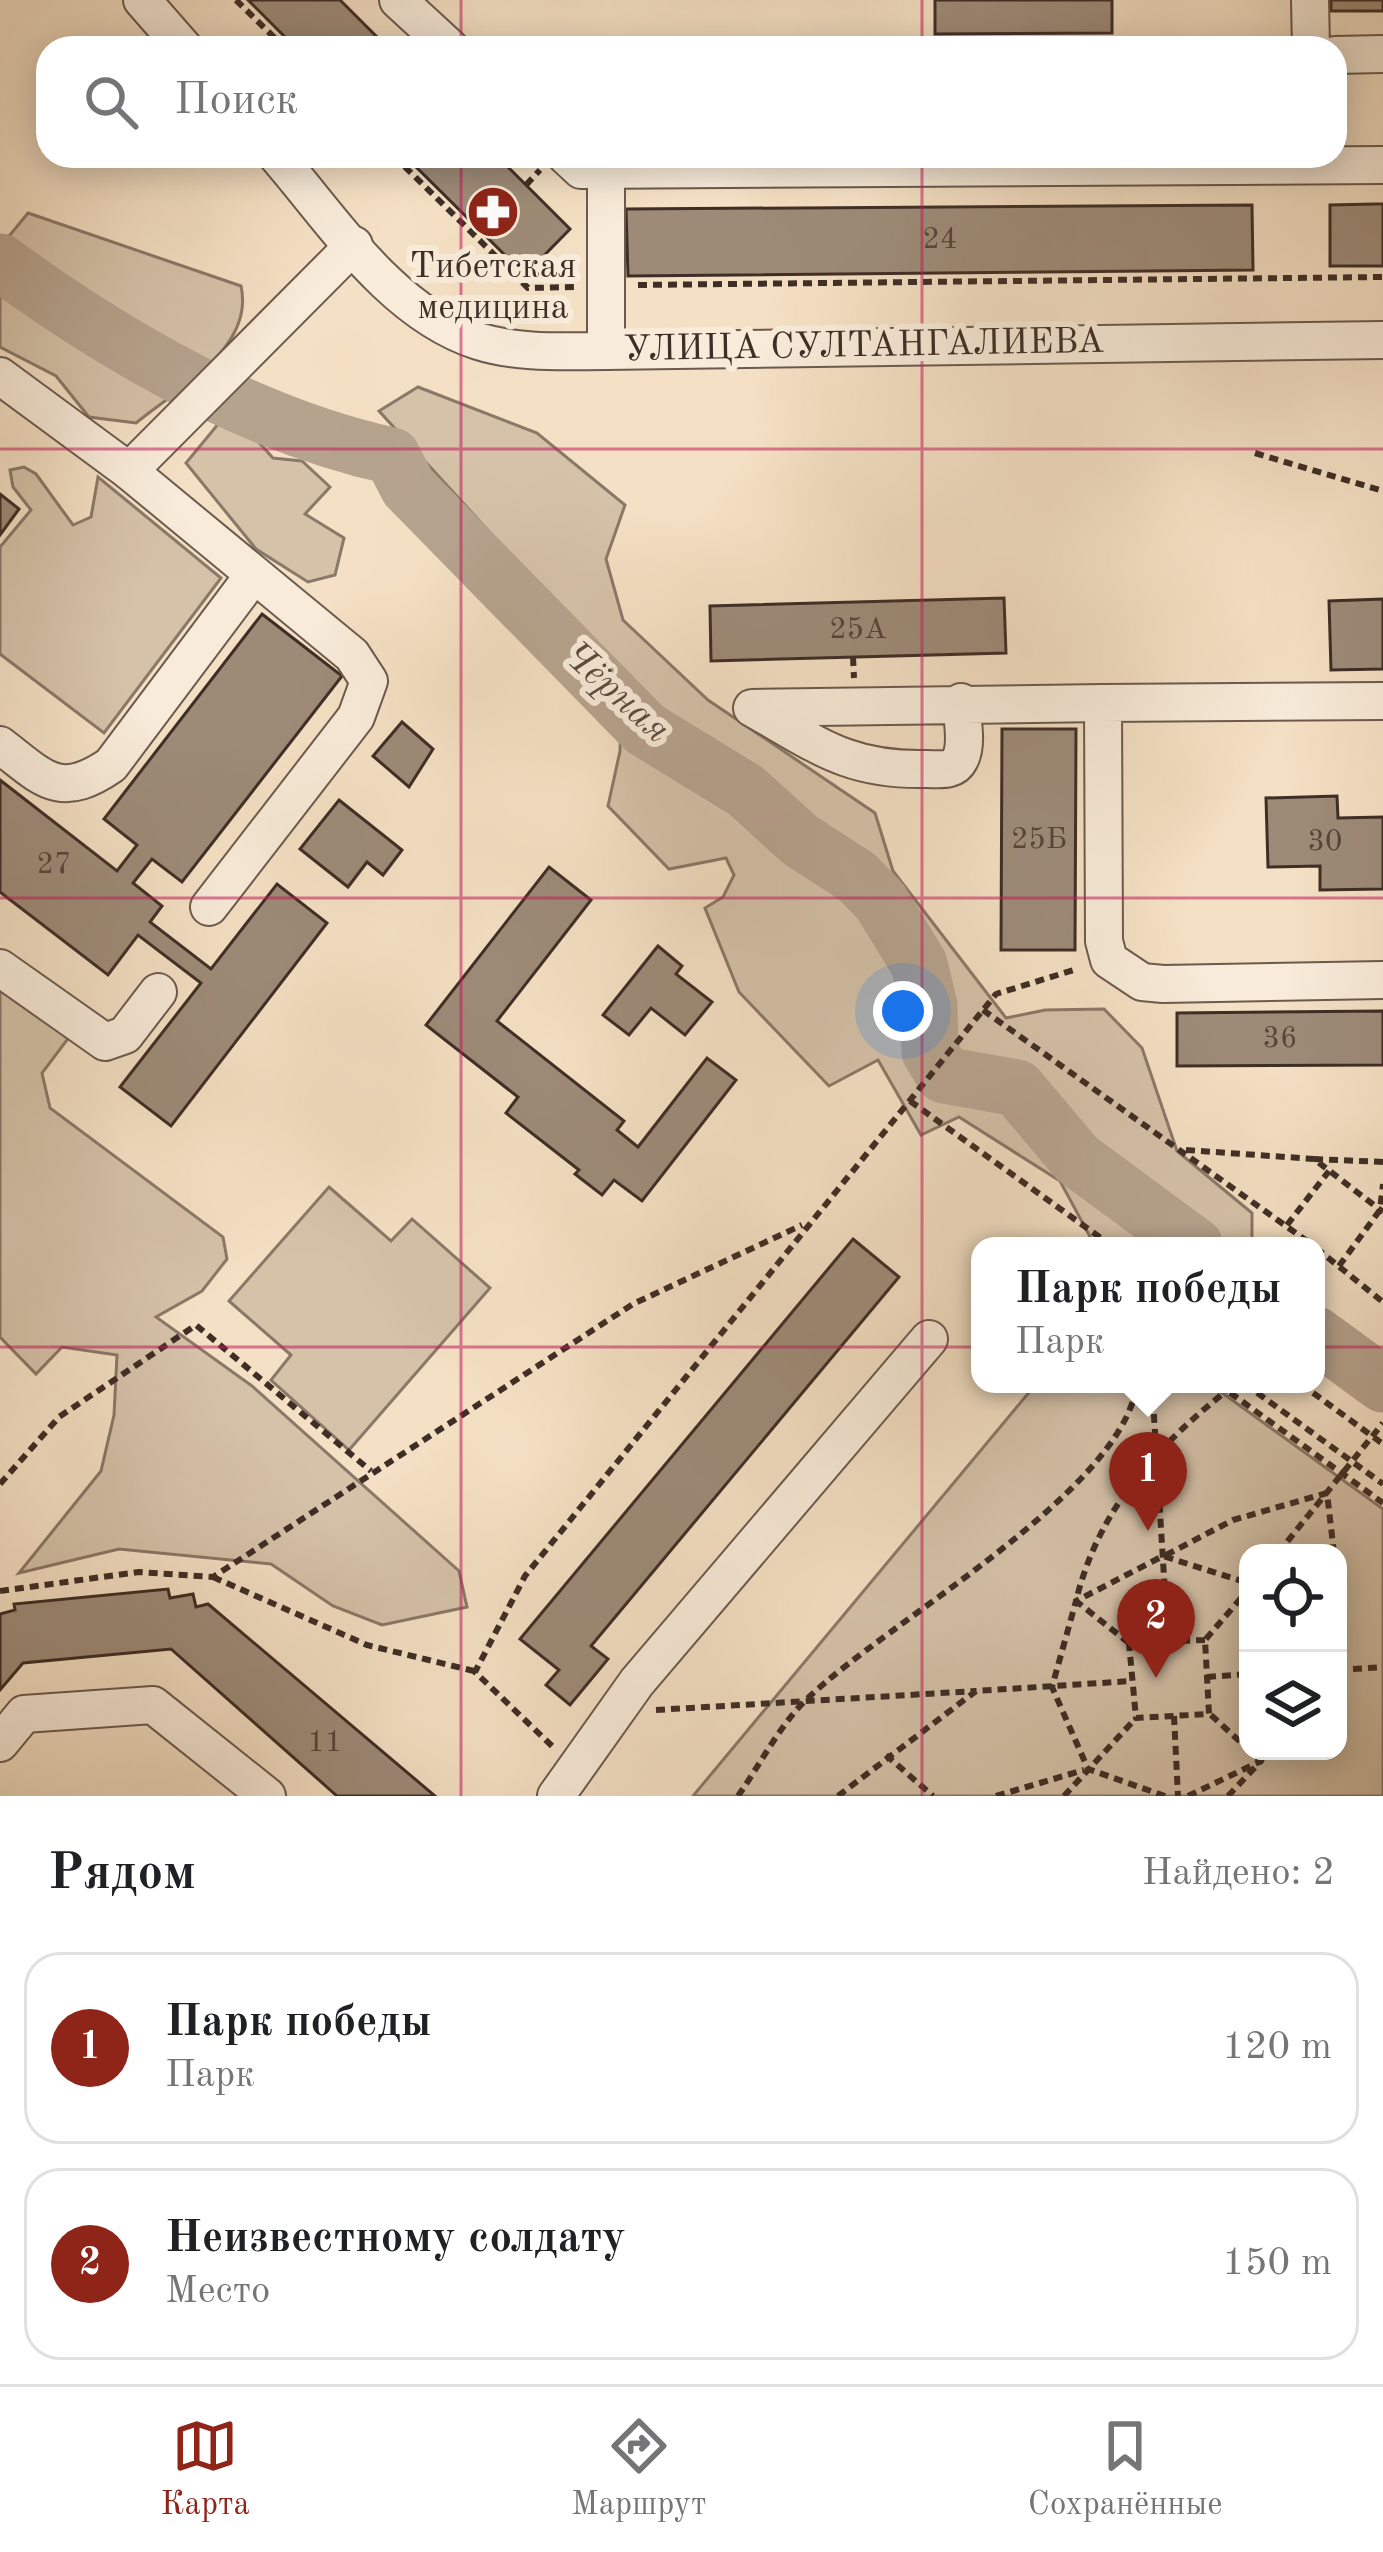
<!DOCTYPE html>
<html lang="ru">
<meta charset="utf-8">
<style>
:root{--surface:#fff;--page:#f2f2f2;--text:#202124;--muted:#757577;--line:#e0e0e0;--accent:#8f2418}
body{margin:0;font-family:"Old Standard TT",serif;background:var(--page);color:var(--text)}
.controls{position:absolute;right:36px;bottom:36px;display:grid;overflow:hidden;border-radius:24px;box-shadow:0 6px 30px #0003}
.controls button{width:108px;height:108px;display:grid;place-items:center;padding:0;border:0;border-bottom:3px solid var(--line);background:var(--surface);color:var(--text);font:60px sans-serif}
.you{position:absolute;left:903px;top:1011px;width:42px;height:42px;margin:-30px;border:9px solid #fff;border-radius:50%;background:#1a73e8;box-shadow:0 0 0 18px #1a73e833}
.badge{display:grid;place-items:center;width:78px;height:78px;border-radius:50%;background:var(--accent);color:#fff;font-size:39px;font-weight:700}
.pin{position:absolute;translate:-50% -99px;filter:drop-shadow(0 3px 6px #0008)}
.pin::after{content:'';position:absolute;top:63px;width:42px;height:36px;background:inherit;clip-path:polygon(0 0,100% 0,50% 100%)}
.popup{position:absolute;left:971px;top:1237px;width:354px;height:156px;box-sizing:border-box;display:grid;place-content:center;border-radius:24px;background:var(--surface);filter:drop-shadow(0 3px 9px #0005);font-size:39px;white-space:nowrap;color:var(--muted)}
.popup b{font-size:45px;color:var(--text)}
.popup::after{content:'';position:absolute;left:50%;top:100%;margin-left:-24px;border:24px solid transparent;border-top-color:var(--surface)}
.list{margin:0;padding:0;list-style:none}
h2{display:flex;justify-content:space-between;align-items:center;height:156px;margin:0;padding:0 48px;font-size:51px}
h2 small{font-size:39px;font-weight:400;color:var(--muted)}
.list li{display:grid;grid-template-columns:78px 1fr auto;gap:36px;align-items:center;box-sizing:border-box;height:192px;margin:0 24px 24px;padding:0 24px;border:3px solid var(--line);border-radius:36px}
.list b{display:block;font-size:45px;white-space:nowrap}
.list p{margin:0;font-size:39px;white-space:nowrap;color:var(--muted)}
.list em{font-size:39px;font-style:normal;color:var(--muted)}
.icon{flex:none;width:66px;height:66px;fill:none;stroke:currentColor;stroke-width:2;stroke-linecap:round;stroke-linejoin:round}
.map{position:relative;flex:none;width:1383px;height:1796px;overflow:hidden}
.search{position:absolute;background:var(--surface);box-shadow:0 6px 30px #0003;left:36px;right:36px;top:36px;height:132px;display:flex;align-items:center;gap:30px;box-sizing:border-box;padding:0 42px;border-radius:36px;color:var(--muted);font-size:45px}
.sheet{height:588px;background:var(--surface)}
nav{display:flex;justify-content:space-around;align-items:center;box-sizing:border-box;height:168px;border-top:3px solid var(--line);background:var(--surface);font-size:33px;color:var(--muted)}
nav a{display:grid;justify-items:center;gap:6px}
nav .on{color:var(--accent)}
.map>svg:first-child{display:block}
.green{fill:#d5c2a9;stroke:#8a7868;stroke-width:3;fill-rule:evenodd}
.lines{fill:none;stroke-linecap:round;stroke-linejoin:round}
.river{stroke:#b6a38e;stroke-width:57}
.building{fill:#9d8b78;stroke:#3f2e26;stroke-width:3}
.minor-casing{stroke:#6c5a4e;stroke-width:40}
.path{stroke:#3f2e26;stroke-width:6;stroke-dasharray:9 6;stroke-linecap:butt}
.minor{stroke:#f8ebd9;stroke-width:36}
.grid{fill:none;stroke:#c2185b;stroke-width:3;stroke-opacity:0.55}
.labels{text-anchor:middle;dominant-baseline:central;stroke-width:12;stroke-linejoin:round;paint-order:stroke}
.number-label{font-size:30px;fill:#56453a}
.poi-label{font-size:36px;fill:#3f2e26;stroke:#f8ebd9}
.street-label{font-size:36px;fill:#3f2e26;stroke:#f8ebd9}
.water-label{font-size:39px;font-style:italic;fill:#5d4b40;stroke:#f8ebd9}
</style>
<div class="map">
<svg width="1383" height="1796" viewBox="0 0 1383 1796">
<rect width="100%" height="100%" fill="#f4e0c4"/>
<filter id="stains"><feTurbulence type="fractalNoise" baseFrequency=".00167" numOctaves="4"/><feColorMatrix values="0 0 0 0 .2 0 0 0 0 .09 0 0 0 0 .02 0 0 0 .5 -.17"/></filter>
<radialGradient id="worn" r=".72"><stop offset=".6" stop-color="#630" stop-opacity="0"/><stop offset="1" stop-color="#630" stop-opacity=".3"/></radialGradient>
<!-- green -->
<g class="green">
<path d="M28,213L241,286C255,348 177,389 136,423L89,417L56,376L0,347V247Z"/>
<polygon points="418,387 537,433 625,505 606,559 623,620 708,700 875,813 893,871 1006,1018 1045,1010 1104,1009 1142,1048 1177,1151 1252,1213 1252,1246 1095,1246 1060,1181 959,1117 921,1135 878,1060 829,1086 739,992 705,908 723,897 734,875 726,858 669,869 608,806 620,751 622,677 379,411"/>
<polygon points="219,423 253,436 273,458 302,461 330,487 305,514 344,538 335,575 308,582 256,549 186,463"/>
<polygon points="24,467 36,474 73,525 91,517 98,477 221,578 104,733 0,654 0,547 31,510 13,487 10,470"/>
<polygon points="0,970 76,1028 42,1073 50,1108 223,1237 227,1259 202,1291 156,1317 252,1386 459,1571 467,1607 382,1625 333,1606 271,1564 119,1549 19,1573 101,1471 114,1415 117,1355 62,1347 36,1374 0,1337"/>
<polygon points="329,1187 391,1241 412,1219 490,1288 349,1450 271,1380 291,1355 229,1301"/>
<path d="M1036,1384H1210L1383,1509V1796H693ZM1248,1553H1338V1751H1248Z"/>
</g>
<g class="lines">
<!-- river -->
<g class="river">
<path d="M0,262C116,347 250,425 392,456L408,487L645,729L746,791L800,840L857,877L881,902L919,964L929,1005L930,1052L944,1075L1017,1088L1077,1159L1195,1246"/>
<polyline points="1316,1335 1383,1384"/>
</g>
</g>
<!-- building -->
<g class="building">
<polygon points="248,0 340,0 388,48 296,48"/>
<polygon points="935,0 1112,0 1112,33 935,34"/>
<rect x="1331" y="0" width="52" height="11"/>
<polygon points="405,156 497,156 570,229 525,275"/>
<polygon points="1376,204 1383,204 1383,266 1330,266 1330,205"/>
<polygon points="1252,205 1253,270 628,276 626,209"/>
<polygon points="0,494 19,509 0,535"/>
<polygon points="1004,598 1006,653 711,661 710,606"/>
<polygon points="1383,599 1383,669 1331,670 1329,601"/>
<polygon points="262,614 342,676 182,882 152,859 133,883 162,906 150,922 211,969 277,884 327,923 171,1126 120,1087 201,983 138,935 108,975 0,892 0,780 117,871 137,845 104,819"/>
<polygon points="402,722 433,749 409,787 373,756"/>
<polygon points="1002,729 1076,729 1075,950 1001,950"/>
<polygon points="1337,796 1338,818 1383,817 1383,889 1320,890 1320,866 1268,867 1266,798"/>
<polygon points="339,800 402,850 383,875 367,862 348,887 300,849"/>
<polygon points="549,867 591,900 497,1021 624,1121 617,1130 638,1147 707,1058 736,1080 642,1201 614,1180 602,1195 575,1174 579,1170 506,1113 518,1097 426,1025"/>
<polygon points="658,946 682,966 676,974 712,1002 685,1035 651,1008 629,1035 603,1015"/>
<polygon points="1383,1011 1383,1065 1177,1066 1177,1013"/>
<polygon points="853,1239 899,1277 591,1646 608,1659 570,1705 546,1685 559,1670 520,1639"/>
<polygon points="168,1589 170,1598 193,1594 196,1607 208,1604 435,1796 337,1796 171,1649 23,1663 0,1690 0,1614 15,1610 14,1604"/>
</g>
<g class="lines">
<!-- minor casing -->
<g class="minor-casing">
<g id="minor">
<polyline points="142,0 184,48"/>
<polyline points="398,0 450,48"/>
<polyline points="1310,0 1311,48"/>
<polyline points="1335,55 1383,54"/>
<path d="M277,156C334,222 392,313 478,341C518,354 565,351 606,351L1383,340"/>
<polyline points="566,156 581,170 1383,165"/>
<polyline points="606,170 606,351"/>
<polyline points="0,376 129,471 354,245"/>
<polyline points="129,471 352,655 369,681 356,717 209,907"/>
<polyline points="1383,701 1103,703 1104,941 1109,960 1142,982 1163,984 1383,980"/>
<path d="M961,702C962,719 968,744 960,759C954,772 939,769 927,769C848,771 818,745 752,708L1103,703"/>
<path d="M0,745C43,778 59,801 111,765L252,577"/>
<polyline points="0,968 105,1042 125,1035 158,992"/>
<polyline points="0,1743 24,1714 153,1705 267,1796"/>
<polyline points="556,1796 637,1682 929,1339"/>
</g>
</g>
<!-- path -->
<g class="path">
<polyline points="236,0 285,48"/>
<polyline points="394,156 528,288 576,287"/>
<polyline points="526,185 540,170"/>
<polyline points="638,285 1383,277"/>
<polyline points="1255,453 1383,491"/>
<polyline points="853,657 854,678"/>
<polyline points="983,1010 1314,1246"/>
<polyline points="910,1101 1112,1246"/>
<polyline points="1186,1150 1314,1159"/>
<polyline points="1383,1162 1314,1159 1383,1212"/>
<polyline points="1287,1225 1329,1171"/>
<polyline points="1316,1248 1383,1302"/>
<polyline points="1339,1266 1380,1210 1383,1184"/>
<polyline points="1152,1384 1168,1641"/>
<polyline points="1218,1384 1383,1503"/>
<polyline points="1245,1384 1383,1484"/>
<polyline points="1301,1384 1383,1444"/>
<polyline points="0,1484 59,1417 196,1325 371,1471"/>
<polyline points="1278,1553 1383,1423"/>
<polyline points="1166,1555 1233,1520 1327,1493 1334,1553"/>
<polyline points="213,1577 367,1645 474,1671"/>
<polyline points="0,1591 139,1572 213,1577 633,1304 802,1225"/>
<polyline points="1205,1640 1129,1643 1136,1718 1209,1714 1205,1640 1248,1590"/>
<path d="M1129,1643L1076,1601C1099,1506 1160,1443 1235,1384"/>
<polyline points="1338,1670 1383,1667"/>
<polyline points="1207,1677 1248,1674"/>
<polyline points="656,1710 976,1691"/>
<polyline points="1211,1715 1248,1749"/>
<polyline points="1174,1716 1178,1796"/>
<polyline points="552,1746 475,1672 525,1576 996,994 1077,969"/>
<polyline points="886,1755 933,1796"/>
<path d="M738,1796C760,1765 780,1724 808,1698C888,1621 1122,1493 1137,1384"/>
<polyline points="838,1796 976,1691 1132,1681"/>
<polyline points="996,1796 1084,1770"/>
<polyline points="1064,1796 1136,1718"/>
<polyline points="1165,1796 1088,1769 1052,1687 1076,1601 1163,1556 1248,1583"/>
<polyline points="1188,1796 1261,1761 1265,1751"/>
<polyline points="1228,1796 1261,1761 1250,1751"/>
</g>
<!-- minor -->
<use href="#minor" class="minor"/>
</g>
<!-- grid -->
<path class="grid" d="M461,0V48M922,0V48M461,156V1796M922,156V1796M0,449H1383M0,898H1383M0,1347H1383"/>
<!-- icons -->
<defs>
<g id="pharmacy-disc" transform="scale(2.7)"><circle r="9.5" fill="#8f2418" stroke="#f8ebd9"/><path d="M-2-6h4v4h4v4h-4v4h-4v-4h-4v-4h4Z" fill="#fff"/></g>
</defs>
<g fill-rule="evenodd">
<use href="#pharmacy-disc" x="493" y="212"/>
</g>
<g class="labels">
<!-- number labels -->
<g class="number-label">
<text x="940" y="240">24</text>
<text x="858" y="630">25А</text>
<text x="1039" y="840">25Б</text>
<text x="1325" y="842">30</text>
<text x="54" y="865">27</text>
<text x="1280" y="1039">36</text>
<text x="325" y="1743">11</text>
</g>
<!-- poi labels -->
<g class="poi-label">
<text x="493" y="268">Тибетская<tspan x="493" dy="41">медицина</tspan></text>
</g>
<!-- street labels -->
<g class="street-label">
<text transform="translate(864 347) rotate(-1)">УЛИЦА СУЛТАНГАЛИЕВА</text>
</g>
<!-- water labels -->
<g class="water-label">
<text transform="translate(616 693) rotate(42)">Чёрная</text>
</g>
</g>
<rect width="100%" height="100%" filter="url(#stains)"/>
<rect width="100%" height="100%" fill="url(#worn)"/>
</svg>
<div class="controls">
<button><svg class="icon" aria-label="locate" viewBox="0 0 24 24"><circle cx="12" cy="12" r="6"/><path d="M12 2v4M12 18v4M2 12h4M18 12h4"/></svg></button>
<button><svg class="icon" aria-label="layers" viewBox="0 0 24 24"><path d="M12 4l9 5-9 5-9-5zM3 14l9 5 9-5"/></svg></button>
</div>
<div class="you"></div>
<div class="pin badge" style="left:1148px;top:1531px">1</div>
<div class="popup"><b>Парк победы</b>Парк</div>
<div class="pin badge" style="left:1156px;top:1678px">2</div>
<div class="search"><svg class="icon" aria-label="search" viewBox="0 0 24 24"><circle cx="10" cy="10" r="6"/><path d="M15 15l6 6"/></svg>Поиск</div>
</div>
<section class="sheet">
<h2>Рядом<small>Найдено: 2</small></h2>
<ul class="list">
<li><span class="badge">1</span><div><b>Парк победы</b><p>Парк</p></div><em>120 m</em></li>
<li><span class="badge">2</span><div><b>Неизвестному солдату</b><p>Место</p></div><em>150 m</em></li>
</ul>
</section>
<nav>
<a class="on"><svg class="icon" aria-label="map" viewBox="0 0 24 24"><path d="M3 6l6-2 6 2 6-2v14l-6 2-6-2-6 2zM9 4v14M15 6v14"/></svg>Карта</a>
<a><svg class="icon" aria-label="directions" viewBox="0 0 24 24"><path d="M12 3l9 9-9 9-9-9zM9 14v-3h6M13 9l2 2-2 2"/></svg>Маршрут</a>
<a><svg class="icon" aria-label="saved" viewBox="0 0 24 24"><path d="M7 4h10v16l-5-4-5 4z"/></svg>Сохранённые</a>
</nav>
